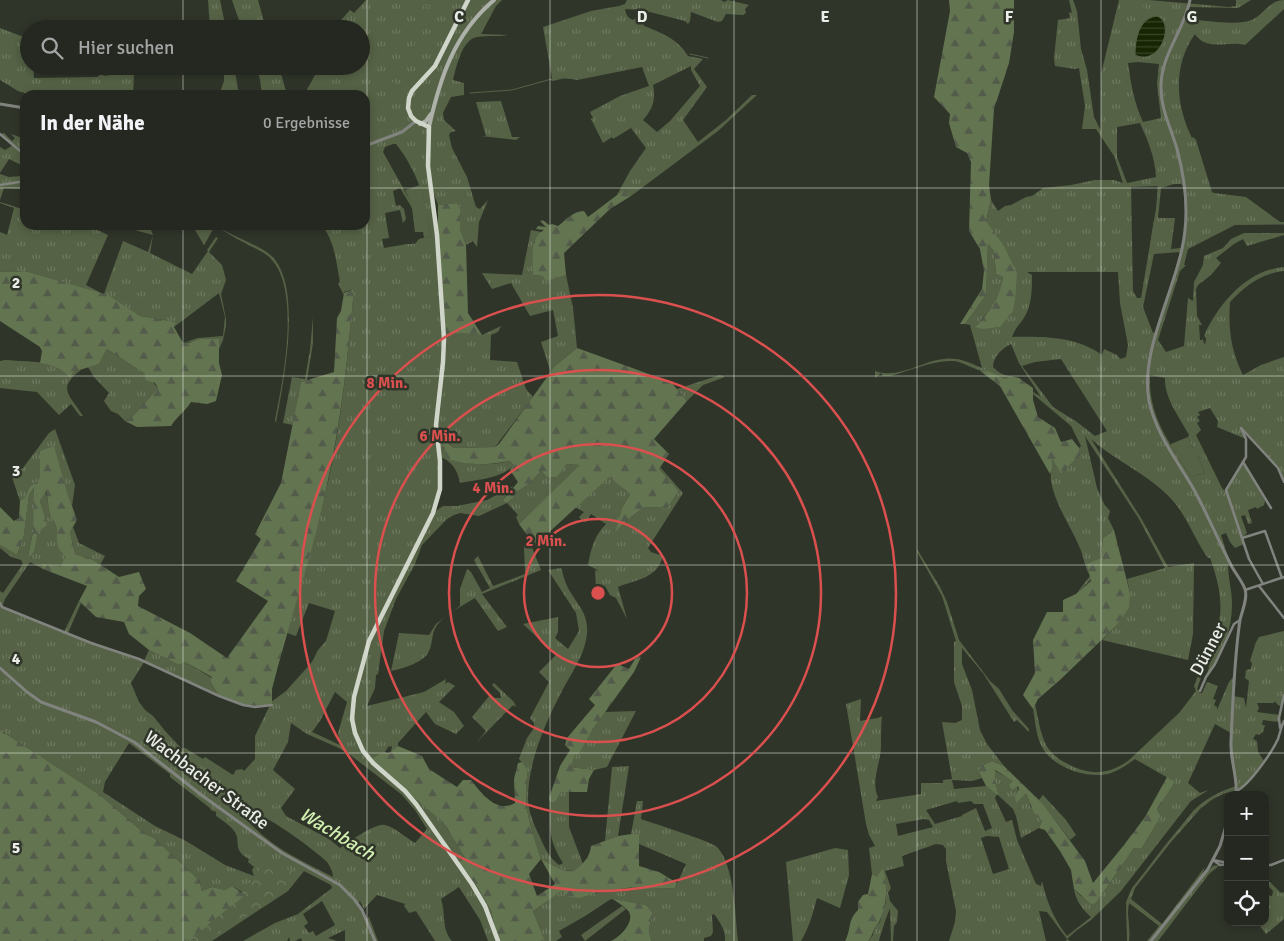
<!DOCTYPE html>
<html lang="de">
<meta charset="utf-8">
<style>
:root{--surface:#242820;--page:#2c3029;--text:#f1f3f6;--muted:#a3a6a5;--line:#41443e}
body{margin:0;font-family:Signika,sans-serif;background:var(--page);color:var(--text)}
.controls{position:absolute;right:15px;bottom:15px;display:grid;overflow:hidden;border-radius:10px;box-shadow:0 2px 8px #0003}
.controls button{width:45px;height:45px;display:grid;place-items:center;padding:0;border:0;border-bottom:1px solid var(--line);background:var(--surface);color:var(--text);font:25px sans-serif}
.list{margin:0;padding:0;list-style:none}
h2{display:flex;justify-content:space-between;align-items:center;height:65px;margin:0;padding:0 20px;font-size:21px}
h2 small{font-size:16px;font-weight:400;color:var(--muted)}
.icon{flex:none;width:28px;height:28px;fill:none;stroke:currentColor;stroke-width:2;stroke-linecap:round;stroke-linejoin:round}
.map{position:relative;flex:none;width:1284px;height:941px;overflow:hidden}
.search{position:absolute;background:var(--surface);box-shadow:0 2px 8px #0003;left:20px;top:20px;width:350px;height:55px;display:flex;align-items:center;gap:12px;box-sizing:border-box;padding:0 18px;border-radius:28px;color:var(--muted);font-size:19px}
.panel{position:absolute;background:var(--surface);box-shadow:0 2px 8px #0003;left:20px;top:90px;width:350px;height:140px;border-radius:15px}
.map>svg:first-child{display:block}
.grass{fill:url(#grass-tufts);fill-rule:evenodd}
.forest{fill:url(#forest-firs);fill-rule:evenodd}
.park{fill:url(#park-crowns)}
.garden{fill:#556245}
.water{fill:url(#water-rules);stroke:#576148}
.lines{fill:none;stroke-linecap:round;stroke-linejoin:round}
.stream{stroke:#576148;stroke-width:1}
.minor{stroke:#81837e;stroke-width:2.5}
.tertiary{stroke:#81837e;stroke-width:3}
.secondary{stroke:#adb1a9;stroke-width:4}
.primary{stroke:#cfd5c9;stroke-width:4.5}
.grid{fill:none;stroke:#ebeee8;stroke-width:1;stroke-opacity:0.55}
.ring{fill:none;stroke:#da504e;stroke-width:2.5}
.labels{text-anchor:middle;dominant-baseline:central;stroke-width:5;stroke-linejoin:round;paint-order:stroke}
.street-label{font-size:18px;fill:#ebeee8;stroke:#30352a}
.water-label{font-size:19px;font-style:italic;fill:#d2f0b1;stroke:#30352a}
.grid-label{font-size:16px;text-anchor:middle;font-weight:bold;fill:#ebeee8;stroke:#30352a;stroke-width:5;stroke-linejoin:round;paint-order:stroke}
.centre{fill:#da504e;stroke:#30352a;stroke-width:2.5}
.ring-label{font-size:15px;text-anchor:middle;font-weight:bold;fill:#da504e;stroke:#30352a;stroke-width:5;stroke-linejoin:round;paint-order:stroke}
</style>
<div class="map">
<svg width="1284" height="941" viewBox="0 0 1284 941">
<defs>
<pattern id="grass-tufts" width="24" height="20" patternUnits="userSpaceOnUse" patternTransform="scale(1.25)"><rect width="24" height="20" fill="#556245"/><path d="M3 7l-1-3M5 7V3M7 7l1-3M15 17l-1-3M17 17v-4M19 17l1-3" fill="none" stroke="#6e7960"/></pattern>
<pattern id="forest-firs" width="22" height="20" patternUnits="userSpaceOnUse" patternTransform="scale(1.25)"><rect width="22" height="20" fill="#637450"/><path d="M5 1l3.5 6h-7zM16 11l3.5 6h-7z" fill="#535b4a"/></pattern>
<pattern id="park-crowns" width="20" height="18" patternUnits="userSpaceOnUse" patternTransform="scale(1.25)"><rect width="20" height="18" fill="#556245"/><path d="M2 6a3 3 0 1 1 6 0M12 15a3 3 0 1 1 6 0" fill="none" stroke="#6e7960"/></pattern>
<pattern id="water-rules" width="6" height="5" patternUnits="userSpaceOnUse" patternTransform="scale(1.25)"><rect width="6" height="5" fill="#182503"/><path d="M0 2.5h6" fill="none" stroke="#3a4528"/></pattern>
</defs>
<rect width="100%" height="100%" fill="#30352a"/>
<!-- grass -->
<g class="grass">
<polygon points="208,0 220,0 226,29 210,29"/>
<polygon points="232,0 258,0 266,29 242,29"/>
<path d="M366,0H502L496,6L481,34L508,35C498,37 487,35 477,37C462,39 456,68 453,80L464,83V95L451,97L443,113L444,120L456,131L451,132L449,135L452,148L467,177L476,207L480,209L488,200L479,222L477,247L473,241L466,245L460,229V208L457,203L438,205L430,183V197L437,235L444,344L445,339L449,334L457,333L482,335L501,326L498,332L491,335L490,360L517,362L526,389L533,397L495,447L454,448L444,438L448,459C469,465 488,466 510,461L513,465C505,478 475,480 460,483C458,471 452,461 440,457V489L433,513L443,506H457L487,500L513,486L502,501L507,503L513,498L517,492L529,484L541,471L548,478L556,477L567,464L581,465L519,524L516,517L518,515L507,503L479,516L460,513L454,515L447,519L422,545L415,564L396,599L384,631L378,674L376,675L375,688L367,706L424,692L446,679L445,684L448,682L455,686L439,702L454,712L464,726L456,734L435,724L426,712L398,743V746L391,752L392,746L388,747L385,752L389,754H379L370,760L377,768L434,812L443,822L465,858L460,862L477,886L491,911L498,941H488L480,920L459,887L441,899C446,913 441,929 452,941H435L416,911L409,913L404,906L405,904L377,895L364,909L360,901L358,904L366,919L369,917L378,941H345V930L328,938L337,941H302L301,938L295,941H290L289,937L287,941H243L275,923L298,914L332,888L331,885L304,871L288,891L212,941H201L203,938L201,934L218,923L235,920L275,894C276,880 274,870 261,862L268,873L261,876V878L253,886L254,887L244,893L232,886L225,890L212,887L202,891L199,880L154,838L145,834L100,795L0,730V591L3,593L23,564L21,560L11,557L0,548V545L17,555L24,535L29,495L35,487L33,532L28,555H32L38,532L46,524L40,501L45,491C48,498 48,504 49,511C50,516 55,521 56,526C59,538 54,548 66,556L61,568L43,563V569L30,562L5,599L2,607L64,632L79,601L81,603L68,633L144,661L149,650L179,665L185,662L212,678L210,681L219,696L144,662L131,683L139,702L145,710L153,716L166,732L182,749L185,748L203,759L205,757L233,775L236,770L242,769L244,771L255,759V736L270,705H271V702L286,691L312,662L318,650L326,641L335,611L309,603L296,636L287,633C302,583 316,533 328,482C342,419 348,354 354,289L344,292V295L338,284L340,282C336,262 335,240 321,225H365V95H304L320,66H361V29H333L350,10L354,13ZM393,144H396C418,172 426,200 431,236L419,239L415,244H407L384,248L382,239L389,238L385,213L400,210L403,223L406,219L404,209L400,205L396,206L393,191L400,188L412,208L415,232V220L412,204L383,152L385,147ZM335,692L347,702L338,733L340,745L312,732L320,721ZM291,723L307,734L339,748L349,754L401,794L415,810L427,829L415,843C406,838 395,827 385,825C375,823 349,842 340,848L329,839L286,816L281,808L295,789L273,770L288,742ZM129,743L170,774V777L210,808L211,810L216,812V816C222,820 230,825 235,832C241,841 232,850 249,859L248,862L254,867L252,870L254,876L225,865L186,841L155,826L103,792L105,782ZM255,814C269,816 316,851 327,862C330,867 333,871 333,877C302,861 272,848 249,822ZM322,901L335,925L316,936L313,931L309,933L304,926L308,923L303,914Z"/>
<path d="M627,0H721L724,2L728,0L749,5L745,9L746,13L743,15L726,14L722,21L718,22L691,12L690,21L688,24L685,21L642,10L625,9C626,15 628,18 633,20L636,18L643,20L644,26C662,33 678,39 688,56L703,59L694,69L707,87L683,120L698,142L726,120L752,95H757L718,131L631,196L625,189L617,195L630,171L646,148L631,128L613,139L612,137L603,143L591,119L593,118L590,112L620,96L649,86L642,67L577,80L565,78L553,81L550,80L552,78L543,27L591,11L619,6L625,4ZM691,66V70L700,86L670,121L657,132L643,120C653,109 656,99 653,85Z"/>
<path d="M1069,0H1073L1077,11L1081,49L1087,70L1094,117L1101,131V74L1119,0H1149L1229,7L1236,6V0H1251L1238,8L1189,7L1185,19C1203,20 1237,26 1252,20C1263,15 1270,0 1284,0V9L1245,45C1232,41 1216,48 1204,42C1201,41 1197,37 1195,34C1172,66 1176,106 1192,138L1193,137L1196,140L1212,192L1214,193L1246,197L1280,222H1284V224L1235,225L1188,249L1184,265H1186L1180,271L1158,340L1166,352L1184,346L1188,298L1193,301L1194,282L1203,265L1204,256L1223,248L1231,239L1244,233H1284V235L1247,246L1243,239L1234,244L1216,258L1221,263L1211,275L1198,285L1196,289L1197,316L1202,325H1199L1200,340H1202V338L1205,345L1206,338L1204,336C1218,304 1247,270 1284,267V271C1262,273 1245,286 1230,302C1228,329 1231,351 1243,375L1261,365L1284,357V482L1278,468L1242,429L1246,439L1217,427L1218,421L1210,408L1198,412L1200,415L1197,417L1200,421L1197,423L1201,430L1196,435L1222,488L1225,491L1243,462L1265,501L1264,505L1257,509L1256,507L1248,510L1252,523L1248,524L1245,515L1241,516L1247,533L1242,538L1244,544L1235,548L1230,542L1226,533L1221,535L1231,566L1228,564C1228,578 1232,591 1232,604C1232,631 1222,655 1206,677L1209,667L1206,664L1213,643L1220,646L1223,638L1218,636C1216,629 1219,623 1220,616C1222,596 1217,577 1210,558H1208C1195,540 1188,519 1174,502C1152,476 1117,462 1091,439L1141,518L1168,567L1194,563L1193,634L1188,660L1102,640L1115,627L1130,593L1127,579L1165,568L1139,519L1085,436L1097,488L1104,504L1110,511L1108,518L1114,530L1103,538C1101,566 1097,576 1076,594L1090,576C1084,566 1084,556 1079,546C1070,525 1055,504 1051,481C1050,473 1052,465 1052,457L1061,474L1080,455L1079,448L1081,446L1071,426L1033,394V392L1041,397L1019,363L1011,344C1002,348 993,357 993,367C998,372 1002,375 1010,376L1005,379C996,375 989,371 980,370C969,368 962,360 950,361C930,361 910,371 890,376H883L881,373L875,378V371C902,381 929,354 956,359C965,360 974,365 982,368L970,325L965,324L986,295L988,244L994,251L996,274L1003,277C999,305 992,307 975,327L1015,300L1003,244L986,222L991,200L998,211L1005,206L1011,205L1026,197L1032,196L1043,188L1071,185L1095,180H1114L1123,183L1114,156L1096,129H1082L1085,106L1079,68L1075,69L1055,66L1054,58L1058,20L1070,18L1069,12L1072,13ZM1157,16C1174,22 1161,45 1154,54L1138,36C1140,25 1145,17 1157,16ZM1138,62L1159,64L1157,84L1161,118L1143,122C1134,102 1131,85 1128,63ZM1140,123C1148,141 1155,157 1156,177L1127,183L1117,157V127ZM1174,184H1181L1185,188V232L1181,248L1171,249L1175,218H1158L1161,188ZM1158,186L1156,209L1141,298H1137L1133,291L1131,187ZM1180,252L1158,330L1153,333L1143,307L1154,254ZM1027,272H1118L1120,303L1128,345L1126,357L1120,359L1117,355L1104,349L1102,355C1077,336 1041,336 1012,337C1016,326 1020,325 1025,316C1032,305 1032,288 1032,275ZM1061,359L1107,431L1095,436L1077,422L1053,407L1022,366L1035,362ZM1150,375L1165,378C1164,398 1180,418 1189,435L1188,437L1193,448L1200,456L1198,457L1205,473L1191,477C1170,443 1148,417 1150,375Z"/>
<polygon points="0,28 29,39 29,66 33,66 34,78 97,77 112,66 115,66 103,76 134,72 133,95 32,95 18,91 0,80"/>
<polygon points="224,66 234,66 239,95 219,95 224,81"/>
<polygon points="255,66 279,66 285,88 288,95 262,95 260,79"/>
<polygon points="501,101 512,137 520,137 516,140 481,136 486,136 476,102"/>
<polygon points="4,133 12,141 15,138 11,134 25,139 25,189 4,188 0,200 0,174 9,177 22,176 23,166 9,159 0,173 0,147 5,150 13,145 0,135"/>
<polygon points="0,202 25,210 25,225 87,225 108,235 86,285 103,294 25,271 0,272 0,232 7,235 14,208 0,203"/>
<polygon points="137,225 152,225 151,230 153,235 150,253 192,274 208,251 207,250 216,237 218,238 209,252 222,265 226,280 221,294 226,319 226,326 223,340 219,349 219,339 183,343 198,338 223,336 225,317 219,293 174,327 176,322 140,316 104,294 123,241 148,252 153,235 138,231 136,230"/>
<path d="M192,225H225L223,230C238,238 255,244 268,253C305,280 283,384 276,423L275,420C283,381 301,290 271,259C264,251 253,248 245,243C234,238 225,231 215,226L204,245Z"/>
<polygon points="531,230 541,232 534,242 533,275 543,276 548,279 566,275 573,308 577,348 555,366 551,373 541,342 558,336 553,310 530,316 511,283 492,289 482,273 522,275"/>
<polygon points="313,317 313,343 307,380 301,382 293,425 283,423 292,377 305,379 310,350"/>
<polygon points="107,349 145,374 158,388 132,417 125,421 118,414 111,411 104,401 109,393 94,377 88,367 99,364"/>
<path d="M5,360C19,361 35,361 50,364C63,367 65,374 81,370C56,388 70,395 83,416H80L71,404L59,415L37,392L0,388V361Z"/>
<polygon points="720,375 725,377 703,385 687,401 677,389"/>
<polygon points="55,429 75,485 72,506 66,490 40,451 40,476 37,482 30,486 25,497 20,501 12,477 14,472 23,468 49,433"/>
<path d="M660,467L683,493L648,548L651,552L663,556C657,579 637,579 618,587L627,619L616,598L610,595L605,586L599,589L596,588L595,570L598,572L596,569L588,565C591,549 594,536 606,524L591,514L586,522L582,521L579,517L584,512L575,507L609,476L630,494L622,508L616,532L626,521L644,507L667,508L679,491L659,469Z"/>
<polygon points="73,527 79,543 105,556 100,565 93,560 75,554 70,532"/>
<path d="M527,535L541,570L482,594L507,627L498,631L475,598C463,605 446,614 437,625C431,634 433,643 429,651C425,662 402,669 391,671L399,633L429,635L436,624L460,606V589L467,569L471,572L482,592L490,588L474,560L478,556L493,586L525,574L524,547Z"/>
<path d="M917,549L940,587L947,602L959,640L990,681L999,689L1012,710L1029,729V732L1017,720L1014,722L983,673L962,648V664L972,690L980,730L987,744L1004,766L992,761L977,768L982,778L972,781L952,780L954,789L986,786L997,794L995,798L1006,822L1012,820L1017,840L1036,884L1041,886L1042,881C1047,903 1054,919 1067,936L1091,917C1082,909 1076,901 1074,889L1081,896L1096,903L1134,848H1142L1161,816L1157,810L1175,782L1135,759C1127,765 1118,771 1108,774C1085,779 1049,766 1040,743C1036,733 1035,720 1033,709L1035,704C1038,717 1040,733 1046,745C1051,753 1058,759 1066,763C1088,775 1106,776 1128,761L1179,713L1196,691L1194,686L1202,665L1205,666L1197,689L1200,691L1199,693H1202L1207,682L1218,686L1213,699L1216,700L1214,705L1217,707V710L1229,682L1235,675L1233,696L1244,698L1246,708L1249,681L1245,678L1246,670L1251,669L1252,663L1250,661L1256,642L1259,637L1284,631V695L1281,707L1277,704L1275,701L1274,703H1257L1259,708L1257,712L1280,715L1279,722L1263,720L1262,725H1265L1263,732L1259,735L1256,734L1253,739L1257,741L1258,752L1264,761L1255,774L1242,789L1239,791L1225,793L1213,799L1201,808L1171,842L1135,888L1131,899L1162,924L1205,867L1200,879L1213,866L1220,865L1209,874L1158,941H1147L1159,926L1129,903C1126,916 1131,928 1129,941H1127L1126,902L1132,888L1193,811C1206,798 1219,792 1236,786L1230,755L1231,733L1215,724L1188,783L1200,793L1208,790L1207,791L1191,801L1121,891L1091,920L1077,930L1067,939L1070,941H1066L1067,939L1047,912L1039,911L1046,941H949L955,922L956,911L946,861V849L943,845L936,844L902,856L904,866L885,871L891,888L888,893L890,901L898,911L897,922L894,926L893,941H891L890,909C887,914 881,934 879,941H868L873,935L875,926L880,922L886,901L883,869L877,878L872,874L869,848L875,846L869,835L866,824L846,704L861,699L860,721L878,718L882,716C881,725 881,734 881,743C882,761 870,780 878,797L876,801L921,794V783H943V780L952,779L942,722L955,723L962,720V706L954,682V642L956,641L942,596L917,552ZM957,801L958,803L971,801L974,804H983L992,828L985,831L976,808L962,815V816L935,824L926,810ZM924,819L929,820L933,827L898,836L896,824ZM987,836L999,837L1009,869L993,874L981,838Z"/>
<path d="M561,568C563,573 564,580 567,586C573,599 586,610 587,626C589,650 571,673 561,693C545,723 528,763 528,798C528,811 534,825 540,837C545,849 549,857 559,865L563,863C548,839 550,829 550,802L553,803L556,801L561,792H569V827L583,864L574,871L562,870L541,859C530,825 522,806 528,770L519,759L527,738L534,728V723L530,718L549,682L539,672L556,655L523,624L558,617V632L555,638L568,649L579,631L576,613L548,570Z"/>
<polygon points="494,683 514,702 516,707 513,705 476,743 486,731 472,717 490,695 495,698 501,698 500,693 492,685"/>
<polygon points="636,711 607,767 594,770 571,767 575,755 605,712"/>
<polygon points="629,766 618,836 605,841 612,767"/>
<path d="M994,770C1012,782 1022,777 1016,802L1026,792L1030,799V806L1042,819L1039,828L1021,838L1016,816L1013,809L999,796L995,781Z"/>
<polygon points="1043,795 1066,820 1076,835 1070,840 1039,800"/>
<path d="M637,801H643L641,819C652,823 713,842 717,847C735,866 735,916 738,941H725C726,931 720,922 714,914L712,915L713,932L711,936L704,938V941H652C647,932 650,922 653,913L646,905L611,899L585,916L559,931L562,937L556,941H545L533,911L562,891L580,898L602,892L633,887L644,889L675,888L686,864L639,844V834H631Z"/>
<path d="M835,848L848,850L849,875L840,908L817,898C813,913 809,928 801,941H793L786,862Z"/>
<polygon points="1265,882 1270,882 1281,893 1284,892 1284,919 1266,934 1257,922 1265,922 1265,895 1272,896 1273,891"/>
<polygon points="622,906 626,909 585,941 581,935"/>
</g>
<!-- forest -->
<g class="forest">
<path d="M949,0H1014V32L1009,63L994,109L989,185L991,200L986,221L1003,244L1017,273L1015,300L1013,311L1000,327L983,329L975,327C991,310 999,301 1003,277L996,274L994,251L988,244L986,295L965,324H960L982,289L984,271L980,249L969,231L971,162L967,153L956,147L949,123L950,114L934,97L950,11Z"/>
<path d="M625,189L631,196L610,209L564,253L566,275L546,281L543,276L533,275C533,262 529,237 544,230L536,229L538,226L546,227L540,221L543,220L549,225L552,224L558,226C566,220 573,211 584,211L588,217Z"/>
<polygon points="457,203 460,208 460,229 466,245 468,313 482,335 457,333 449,334 445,338 438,240 438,205"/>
<path d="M25,271L108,295L140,316L176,322L174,327L183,343H189L201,339H219V363L222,375L216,401L207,404L191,402C185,412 177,416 171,426L137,427L125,421L132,417L158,388L155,383L145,380V374L107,349L99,364L73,372L70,378C62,368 53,365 40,363L42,351L40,347L0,321V272Z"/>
<path d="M354,289C348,353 342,417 328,480C314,551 290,619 272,689V705L255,707L243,705L219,696L210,681L212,677L185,662L179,665L149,650L129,634L124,622L96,617L79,601L87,586L43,569L42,563L61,567L65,556C53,547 59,538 56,526C55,521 50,517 49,511C48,504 48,499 46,491L40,501L47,525L38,532L33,555L28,556L33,532L34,488L29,495L24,535L17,555L0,545V507L14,521L19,518L20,501L25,497L30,486L37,482L40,476V451L54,446L66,489L77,520L70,532L75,554L93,560L119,577L139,572L146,589L139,596L138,606L190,633L227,658L268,601L236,581L261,539L255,534L281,483L301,382L334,372L337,318L341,311L344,293Z"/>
<path d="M577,348L671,382L687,401L654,439L669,454L659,469L679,491L667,508L644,507L626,521L615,533L622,508L630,494L609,477L532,548L527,535L519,524L580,465L567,464L557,477L548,478L541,471L529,484L517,492L513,498L507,503L502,501L518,482L510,470L513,465L510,461C488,465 469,466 447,459L443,437L448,443L454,448L495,447L499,444L555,366Z"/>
<polygon points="979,370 986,370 1005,379 1010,376 1019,378 1033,388 1033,400 1038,417 1055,428 1061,442 1072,439 1079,448 1080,455 1061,474 1052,458 1052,468 1050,474 1000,386"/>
<polygon points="1114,530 1130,593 1129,608 1115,627 1061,679 1038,699 1033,709 1023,695 1035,673 1033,640 1047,612 1063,612 1063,600 1076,594 1091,581 1087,564 1101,558 1103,538"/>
<polygon points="637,656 641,657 634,672 593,729 578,755 575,755 571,767 594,770 589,779 587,792 561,792 556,801 553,803 550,802 549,798 560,766 570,750 565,745 567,738 595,705 589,699 617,664 629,669"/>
<polygon points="0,730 100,795 145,834 154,838 199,880 202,891 212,887 225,890 232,886 246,896 189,941 0,941"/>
<path d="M398,746L422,756L429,769L457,787L463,780H471C481,793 497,814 515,803L514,779L518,763L522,762L528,770C522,806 530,825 541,859L562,870L574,871C583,864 590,857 591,846L618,836L639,833V866L659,872L677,883L675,888L644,889L633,887L602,892L580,898L570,897L562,891L533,911L545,941H498L491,911L477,886L459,862L465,858L443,822L370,760L379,754L389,753ZM541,859L555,884L537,896L529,874Z"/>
<path d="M992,761L1004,766L1042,803L1085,861L1093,883L1124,845L1145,817L1167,777L1175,782L1157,810L1161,816L1142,848H1134L1096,903L1091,904L1074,889L1071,870L1060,851L1045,830L1039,828L1042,820C1030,813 1032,803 1026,793L1016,803L1015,797L1019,789L1018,786L1012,790L1009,785L1013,781L995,770V781L999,796L986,786L977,768Z"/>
<path d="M883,868C887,885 888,904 880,920C879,923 877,924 875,927C873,932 872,936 868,941H845C852,928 847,921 858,910V902L863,895L868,894L872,874L877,877Z"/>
<path d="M613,899L646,905L653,913C650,922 647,932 652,941H611C619,938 635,922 629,912C626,907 618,903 613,899Z"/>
</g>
<!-- park -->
<polygon class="park" points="264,859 276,868 296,871 297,876 271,902 237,922 226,926 207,941 187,941 244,896 240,889 254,880"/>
<!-- garden -->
<g class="garden">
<path d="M420,185L427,211L431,236L424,238L423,232H415C415,216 412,204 405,190Z"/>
<polygon points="1188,437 1193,448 1196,447 1200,456 1198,457 1205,473 1191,477 1171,446 1171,444"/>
</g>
<!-- water -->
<path class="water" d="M1157,16C1176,23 1160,67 1135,55C1135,39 1139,18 1157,16Z"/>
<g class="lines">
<!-- stream -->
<g class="stream">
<polyline points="218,0 224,29"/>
<polyline points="398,2 405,8"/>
<polyline points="428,25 446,0"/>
<polyline points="1138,30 1145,0"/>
<polyline points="690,54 708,58"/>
<polyline points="361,57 366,50 396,25 406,9 415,5 439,8"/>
<polyline points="231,66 237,95"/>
<polyline points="1127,73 1133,106 1155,152 1158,177"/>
<polyline points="470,93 512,90 555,78 580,78 657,63 683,55"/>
<polyline points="336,95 355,66"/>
<polyline points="391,96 395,74 424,30"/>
<path d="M365,139L392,128C390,120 387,110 391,102"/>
<polyline points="367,155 373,175 368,186 371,192 373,209 379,212 400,206"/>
<polyline points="365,217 375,220 379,212"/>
<polyline points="1237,224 1284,224"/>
<polyline points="1184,250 1232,224"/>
<polyline points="1149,252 1178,251"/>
<path d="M412,310C423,295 417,288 415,271C413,262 414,252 413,243"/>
<polyline points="1153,337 1141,309 1154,222 1158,208 1158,184"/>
<polyline points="1157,343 1164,353 1170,393 1181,417 1199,449 1227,507"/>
<path d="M0,639L9,667L33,687L65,705L103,718C113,712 118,694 131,693L139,707L157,722L167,737L188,754L231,776L250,774L258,778L271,796L284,818L291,823L318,835L333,845L358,866L373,869L398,878H402L406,874L409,873L416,877L436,901L443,941"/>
<path d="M291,719L303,729H310C333,705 345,662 349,630C343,621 344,616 347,607L341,597L342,589L351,579L362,552L371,543L373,536L371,527L370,515L359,505C360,498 364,497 367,491C371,484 370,471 374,462C406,448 399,447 403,415C397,408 397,399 399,390L397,387L399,380L397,371L408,353L411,335L410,313"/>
<polyline points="271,738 275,748"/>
<polyline points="258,778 272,762 275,749 285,724"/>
<path d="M1239,786C1244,781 1249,777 1250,770C1253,760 1248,750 1247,740C1246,725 1251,648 1261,642"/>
<path d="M1128,941C1129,921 1123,903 1135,886C1158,856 1197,796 1233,789"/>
</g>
<!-- minor -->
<g class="minor">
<polyline points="0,134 25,155"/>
<polyline points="0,185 25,181"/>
<polyline points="1241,428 1246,439 1246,457 1226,490 1249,559 1263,584"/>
<polyline points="1242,429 1278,468 1284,482"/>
<polyline points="1243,462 1271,508"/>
<polyline points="1242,538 1265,531 1282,578"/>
<polyline points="1259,586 1284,618"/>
<polyline points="1245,590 1284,577"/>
<polyline points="0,603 2,607 91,643 139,659 219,696 243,705 255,707 272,705"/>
<polyline points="1200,691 1206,677 1215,664 1234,624 1240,620"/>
<polyline points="1280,728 1279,718 1284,695"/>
<path d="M1236,791C1249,786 1272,752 1278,739C1280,733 1281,727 1284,721"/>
<polyline points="1265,800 1268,802 1265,806"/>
<polyline points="1213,860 1220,865 1228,864"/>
<polyline points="1213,860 1228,863"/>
<polyline points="1265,865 1271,865 1284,860"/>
</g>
<!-- tertiary -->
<g class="tertiary">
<path d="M1190,0C1184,31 1160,56 1161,88C1161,110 1171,128 1177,149C1184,175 1188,202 1185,230C1180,284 1139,347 1149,401C1156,434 1177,460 1193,488C1207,513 1218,540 1231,565C1235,573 1242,581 1245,589C1248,598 1242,611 1240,620C1234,660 1233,701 1231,741C1230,759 1238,779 1236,795"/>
<polyline points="0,104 25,108"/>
<polyline points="365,146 402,132 416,121"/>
<polyline points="0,668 27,692 41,702 96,722 134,742 200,794 282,853 340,885 354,899 362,910 375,941"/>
<polyline points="1151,941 1208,869 1220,846 1228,819"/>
</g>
<!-- secondary -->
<g class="secondary">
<polyline points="420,124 426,121 431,114"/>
<path d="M429,127C440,78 454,34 494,0"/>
</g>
<!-- primary -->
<polyline class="primary" points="468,0 435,66 412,91 409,98 408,108 411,116 416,121 429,127 428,166 437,235 444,339 443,362 436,425 440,461 440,489 433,513 369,641 354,697 352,719 355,733 363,751 373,763 405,791 416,804 472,884 485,906 498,941"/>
</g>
<!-- grid -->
<path class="grid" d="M183,0V29M367,0V941M550,0V941M734,0V941M917,0V941M1101,0V941M183,66V95M0,188H25M365,188H1284M183,225V941M0,376H1284M0,565H1284M0,753H1284"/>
<!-- distance rings -->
<g class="ring">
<circle cx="598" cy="593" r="74"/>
<circle cx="598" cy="593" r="149"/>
<circle cx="598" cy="593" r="223"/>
<circle cx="598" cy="593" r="298"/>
</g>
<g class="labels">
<!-- street labels -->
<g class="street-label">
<text transform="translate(1208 649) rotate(-62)">Dünner</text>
<text transform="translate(207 780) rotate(37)">Wachbacher Straße</text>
</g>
<!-- water labels -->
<g class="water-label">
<text transform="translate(337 834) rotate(31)">Wachbach</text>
</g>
</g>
<g class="grid-label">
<text x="459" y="22">C</text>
<text x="642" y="22">D</text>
<text x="825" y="22">E</text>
<text x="1009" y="22">F</text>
<text x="1192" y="22">G</text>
<text x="16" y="288">2</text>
<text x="16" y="476">3</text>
<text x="16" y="664">4</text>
<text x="16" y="853">5</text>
</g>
<circle cx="598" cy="593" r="8" class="centre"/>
<g class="ring-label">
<text x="387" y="388">8 Min.</text>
<text x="440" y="441">6 Min.</text>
<text x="493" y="493">4 Min.</text>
<text x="546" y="546">2 Min.</text>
</g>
</svg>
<div class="controls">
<button>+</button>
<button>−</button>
<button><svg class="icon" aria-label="locate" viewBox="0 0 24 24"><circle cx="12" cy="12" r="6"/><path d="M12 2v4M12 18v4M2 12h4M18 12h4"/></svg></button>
</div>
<div class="search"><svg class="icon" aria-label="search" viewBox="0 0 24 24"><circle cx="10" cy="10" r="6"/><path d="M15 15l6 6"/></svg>Hier suchen</div>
<section class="panel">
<h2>In der Nähe<small>0 Ergebnisse</small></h2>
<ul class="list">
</ul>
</section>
</div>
